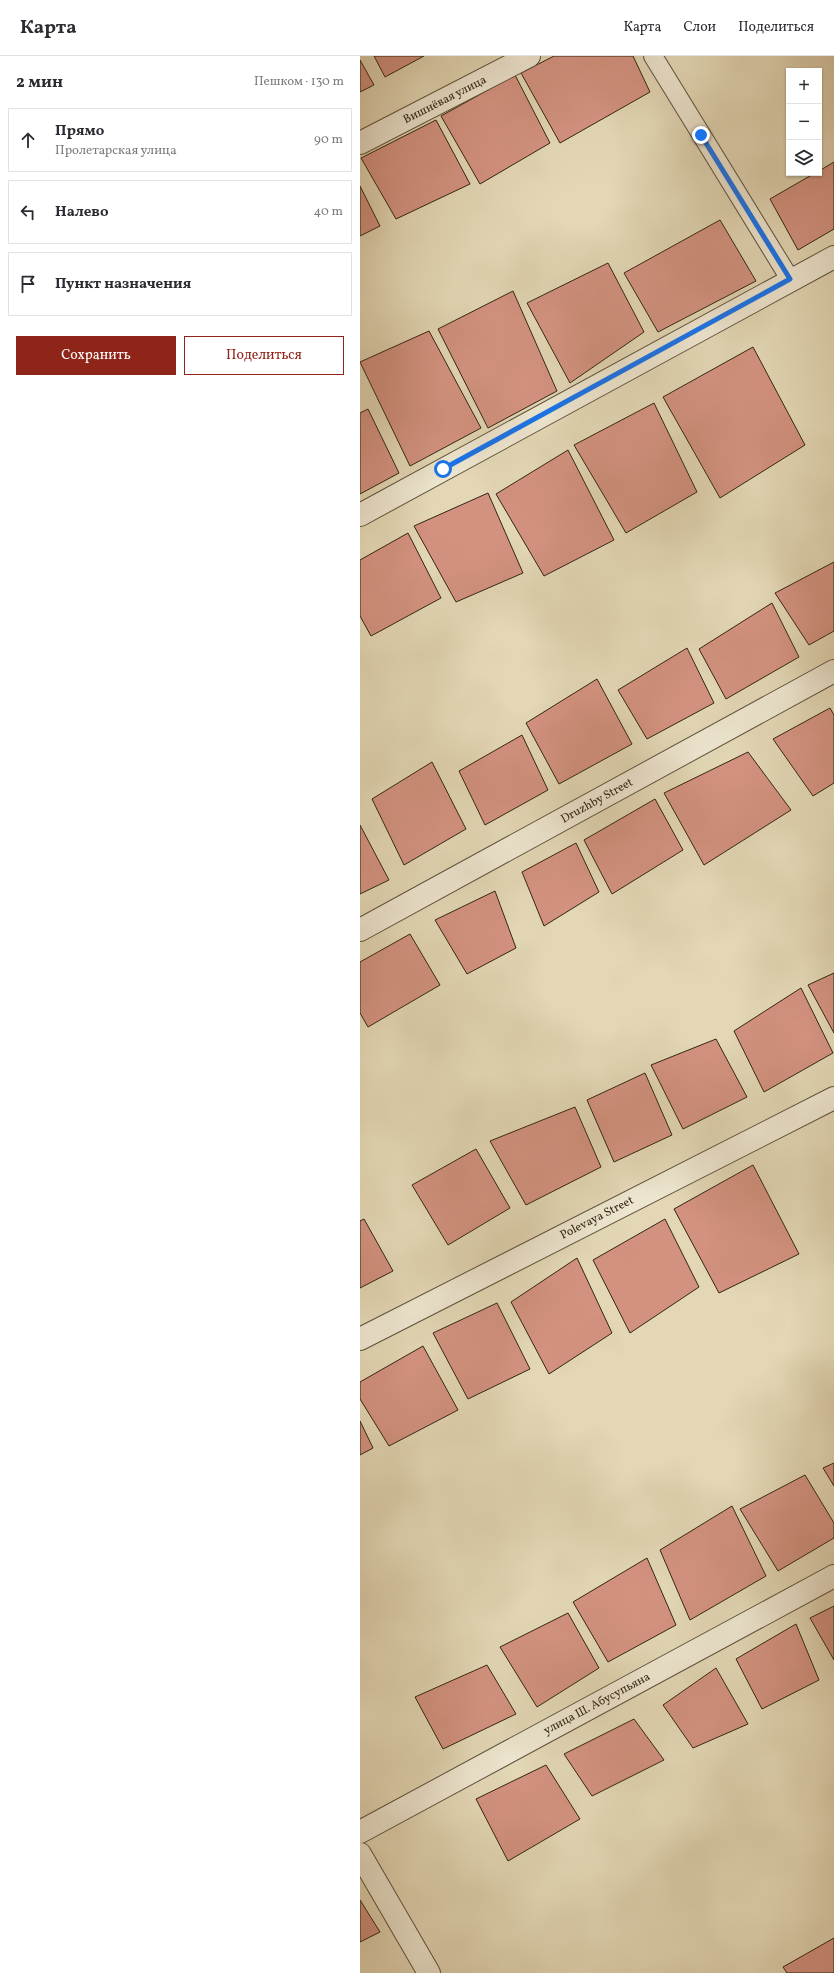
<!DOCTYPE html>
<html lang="ru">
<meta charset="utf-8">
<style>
:root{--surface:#fff;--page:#f7f7f7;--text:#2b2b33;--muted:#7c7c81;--line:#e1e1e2;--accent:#8f2418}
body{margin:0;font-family:Vollkorn,serif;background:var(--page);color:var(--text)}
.controls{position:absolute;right:12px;top:12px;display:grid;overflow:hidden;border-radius:0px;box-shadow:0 1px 3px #0004}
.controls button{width:36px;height:36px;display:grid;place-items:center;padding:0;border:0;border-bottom:1px solid var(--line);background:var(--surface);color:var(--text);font:20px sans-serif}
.stop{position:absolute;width:12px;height:12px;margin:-9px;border:3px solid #1a73e8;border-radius:50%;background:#fff}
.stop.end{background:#1a73e8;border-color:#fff;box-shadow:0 1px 4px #0008}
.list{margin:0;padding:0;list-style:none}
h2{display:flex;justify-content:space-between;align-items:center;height:52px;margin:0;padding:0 16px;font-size:17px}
h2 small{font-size:13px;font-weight:400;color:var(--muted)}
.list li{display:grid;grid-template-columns:26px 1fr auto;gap:12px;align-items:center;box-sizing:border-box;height:64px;margin:0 8px 8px;padding:0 8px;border:1px solid var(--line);border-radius:0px}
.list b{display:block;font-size:15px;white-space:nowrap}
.list p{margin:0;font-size:13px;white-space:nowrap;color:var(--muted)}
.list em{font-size:13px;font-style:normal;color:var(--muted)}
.actions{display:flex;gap:8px;padding:12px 16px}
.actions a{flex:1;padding:9px 0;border:1px solid var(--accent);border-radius:0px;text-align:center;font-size:14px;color:var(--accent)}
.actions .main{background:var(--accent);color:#fff}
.icon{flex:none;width:22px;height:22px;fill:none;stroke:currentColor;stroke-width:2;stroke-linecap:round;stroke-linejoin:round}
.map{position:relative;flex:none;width:474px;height:1917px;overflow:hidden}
header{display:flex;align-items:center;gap:24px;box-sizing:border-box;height:56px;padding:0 20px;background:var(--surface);border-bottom:1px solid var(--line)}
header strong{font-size:19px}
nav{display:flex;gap:22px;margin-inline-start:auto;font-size:14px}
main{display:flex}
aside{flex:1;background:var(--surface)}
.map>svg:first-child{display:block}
.building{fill:#d39280;stroke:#322515}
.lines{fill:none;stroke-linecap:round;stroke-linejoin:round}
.service-casing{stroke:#5e523d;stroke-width:20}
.minor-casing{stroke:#5e523d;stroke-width:24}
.service{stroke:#ede5cf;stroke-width:18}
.minor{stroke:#ede5cf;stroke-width:22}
.route{stroke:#1a73e8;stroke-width:5}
.labels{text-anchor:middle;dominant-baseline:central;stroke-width:3;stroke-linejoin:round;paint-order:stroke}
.street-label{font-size:12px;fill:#322515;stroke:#ede5cf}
</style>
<header>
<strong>Карта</strong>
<nav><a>Карта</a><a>Слои</a><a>Поделиться</a></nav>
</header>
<main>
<aside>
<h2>2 мин<small>Пешком · 130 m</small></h2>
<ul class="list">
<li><svg class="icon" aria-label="ahead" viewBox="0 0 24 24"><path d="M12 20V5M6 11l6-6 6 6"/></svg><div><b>Прямо</b><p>Пролетарская улица</p></div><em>90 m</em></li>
<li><svg class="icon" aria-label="left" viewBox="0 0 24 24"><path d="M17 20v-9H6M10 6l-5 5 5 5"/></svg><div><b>Налево</b></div><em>40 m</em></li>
<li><svg class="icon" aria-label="arrive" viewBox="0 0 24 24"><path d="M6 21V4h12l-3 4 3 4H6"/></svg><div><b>Пункт назначения</b></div></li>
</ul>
<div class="actions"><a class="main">Сохранить</a><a>Поделиться</a></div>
</aside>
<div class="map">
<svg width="474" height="1917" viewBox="0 0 474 1917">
<rect width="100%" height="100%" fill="#e3d7b5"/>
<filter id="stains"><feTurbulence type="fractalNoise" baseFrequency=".005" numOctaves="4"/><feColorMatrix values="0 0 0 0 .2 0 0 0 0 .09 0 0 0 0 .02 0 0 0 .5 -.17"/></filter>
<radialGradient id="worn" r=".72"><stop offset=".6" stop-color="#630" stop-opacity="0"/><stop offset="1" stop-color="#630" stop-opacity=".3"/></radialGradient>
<!-- building -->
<g class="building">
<polygon points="14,0 64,0 25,21"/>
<polygon points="194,0 273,0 290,36 200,87 161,17"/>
<polygon points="0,4 14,29 0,36"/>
<polygon points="155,19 190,87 120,128 81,60"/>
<polygon points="76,64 110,128 36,163 1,102"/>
<polygon points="474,106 474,173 438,194 410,143 455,117 459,117 459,115"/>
<polygon points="0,130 20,170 0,180"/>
<polygon points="360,164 396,225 298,276 264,217"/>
<polygon points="248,207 284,276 210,327 167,247"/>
<polygon points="153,235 197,335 128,372 78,273"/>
<polygon points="69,275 121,372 50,410 0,306"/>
<polygon points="393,291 445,389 360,442 303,341"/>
<polygon points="294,347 337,436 266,477 214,389"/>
<polygon points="8,353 39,417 0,438 0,357"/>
<polygon points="208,394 254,484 184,520 136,438"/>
<polygon points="128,437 163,517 96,546 54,470"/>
<polygon points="48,477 81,542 11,580 0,560 0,504"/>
<polygon points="474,506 474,575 449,589 415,537"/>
<polygon points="412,547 439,601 366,643 339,593"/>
<polygon points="327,592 354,647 287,683 258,634"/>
<polygon points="237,623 272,688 199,728 166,667"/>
<polygon points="470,652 474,659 474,727 453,740 413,683"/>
<polygon points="162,679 188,734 125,769 99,715"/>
<polygon points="388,696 431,754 344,809 304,737"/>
<polygon points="72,706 106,773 44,809 12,743"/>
<polygon points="295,743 323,794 252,838 224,784"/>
<polygon points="0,769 29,824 0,838"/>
<polygon points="216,787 239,836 184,870 162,816"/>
<polygon points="135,835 156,892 107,918 75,864"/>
<polygon points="50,878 80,929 8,971 0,957 0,906"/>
<polygon points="474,917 474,977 448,929"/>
<polygon points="441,932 473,997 404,1036 374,975"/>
<polygon points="356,983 387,1041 323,1073 291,1009"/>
<polygon points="285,1017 312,1079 254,1106 227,1044"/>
<polygon points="215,1051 241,1111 166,1149 130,1085"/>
<polygon points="116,1093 150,1152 88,1189 52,1129"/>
<polygon points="393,1109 439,1198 359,1237 314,1153"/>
<polygon points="4,1163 33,1215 0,1232 0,1165"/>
<polygon points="305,1163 339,1231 270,1277 233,1204"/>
<polygon points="217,1202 252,1277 189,1318 151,1246"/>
<polygon points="137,1247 170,1313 108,1343 73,1277"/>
<polygon points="63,1290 98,1354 29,1390 0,1343 0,1326"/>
<polygon points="0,1365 13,1392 0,1399"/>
<polygon points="474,1407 474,1430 463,1412"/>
<polygon points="445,1419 474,1467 474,1482 418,1515 380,1453"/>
<polygon points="372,1450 406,1520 330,1564 300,1494"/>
<polygon points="287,1502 316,1569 248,1606 213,1546"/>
<polygon points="474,1550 474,1604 450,1562"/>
<polygon points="208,1557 239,1612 177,1651 140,1591"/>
<polygon points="436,1568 459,1624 402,1653 376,1603"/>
<polygon points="127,1609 156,1658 83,1693 55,1641"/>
<polygon points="356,1612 388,1668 333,1692 303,1649"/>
<polygon points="274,1663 304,1704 232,1740 204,1698"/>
<polygon points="186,1709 220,1763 148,1805 116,1743"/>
<polygon points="0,1844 20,1876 0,1886"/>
<polygon points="474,1882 474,1917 427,1917 423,1911"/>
</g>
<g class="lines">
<!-- service casing -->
<g class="service-casing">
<polyline id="service" points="293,0 430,223"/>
</g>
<!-- minor casing -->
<g class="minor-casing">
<g id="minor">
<polyline points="0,87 169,0"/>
<polyline points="0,459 474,201"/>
<polyline points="0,874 474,615"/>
<polyline points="0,1283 474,1042"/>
<polyline points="0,1776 474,1520"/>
<polyline points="0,1798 69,1917"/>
</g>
</g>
<!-- service -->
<use href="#service" class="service"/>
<!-- minor -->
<use href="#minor" class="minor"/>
</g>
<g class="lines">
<!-- route -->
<polyline class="route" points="83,413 430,223 341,79"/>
</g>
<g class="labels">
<!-- street labels -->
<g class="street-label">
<text transform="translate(85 44) rotate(-27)">Вишнёвая улица</text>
<text transform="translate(237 745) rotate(-29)">Druzhby Street</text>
<text transform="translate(237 1162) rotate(-27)">Polevaya Street</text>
<text transform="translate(237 1648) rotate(-28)">улица Ш. Абусупьяна</text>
</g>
</g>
<rect width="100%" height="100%" filter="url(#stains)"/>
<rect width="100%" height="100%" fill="url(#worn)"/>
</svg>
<div class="controls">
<button>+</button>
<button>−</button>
<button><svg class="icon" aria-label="layers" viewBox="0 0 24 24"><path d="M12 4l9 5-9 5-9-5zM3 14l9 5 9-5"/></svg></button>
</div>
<div class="stop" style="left:83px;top:413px"></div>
<div class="stop end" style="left:341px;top:79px"></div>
</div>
</main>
